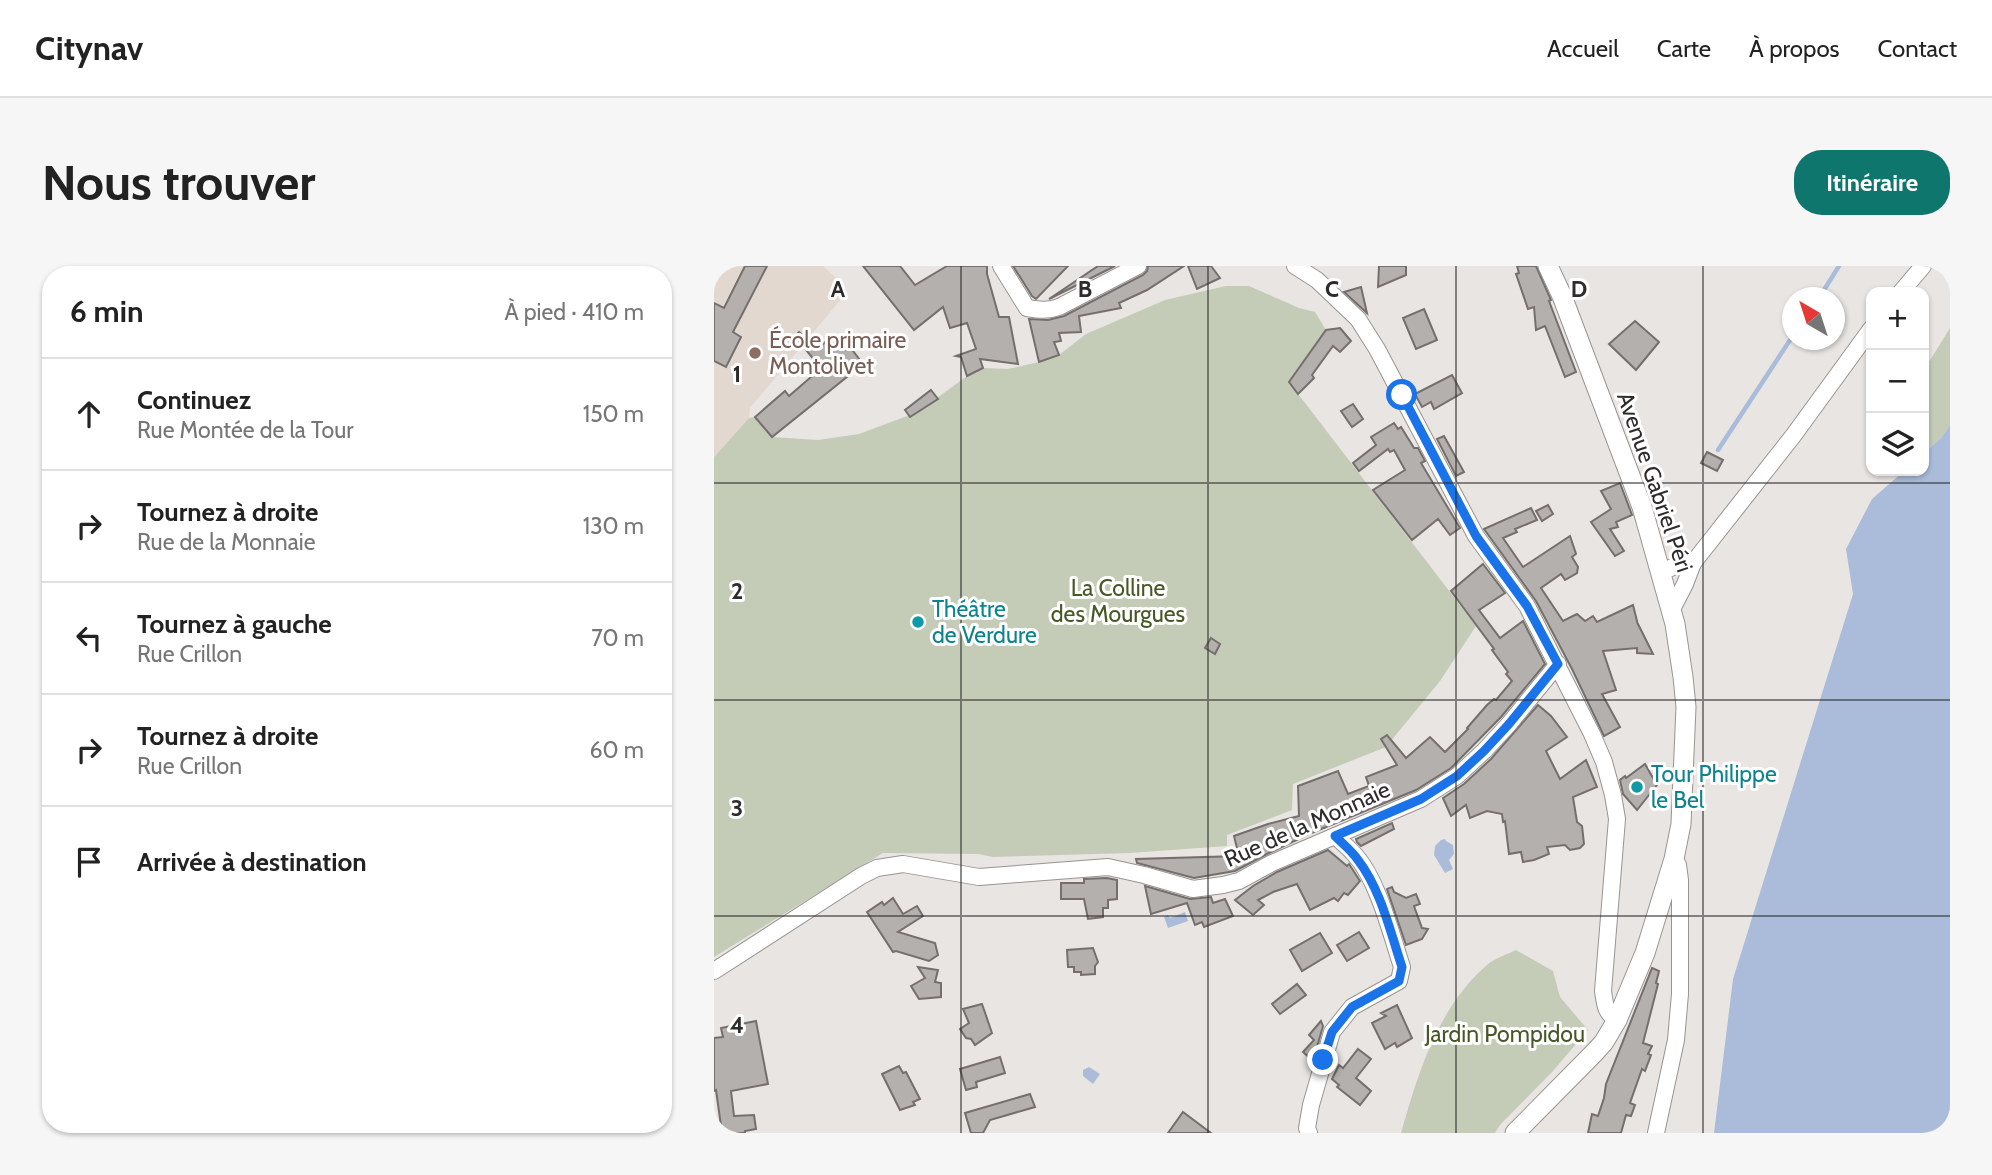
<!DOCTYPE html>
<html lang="fr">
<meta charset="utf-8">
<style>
:root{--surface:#fff;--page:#f6f6f6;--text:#222;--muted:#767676;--line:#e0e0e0;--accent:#0f766e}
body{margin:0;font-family:Cabin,sans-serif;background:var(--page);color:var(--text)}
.controls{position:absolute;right:21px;top:21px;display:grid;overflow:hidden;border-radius:14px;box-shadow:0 2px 5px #0004}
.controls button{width:63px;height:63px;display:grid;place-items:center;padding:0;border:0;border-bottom:2px solid var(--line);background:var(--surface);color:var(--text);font:35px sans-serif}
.compass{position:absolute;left:1068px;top:21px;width:63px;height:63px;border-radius:50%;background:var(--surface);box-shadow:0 2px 5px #0004;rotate:321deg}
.stop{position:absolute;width:21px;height:21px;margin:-16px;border:5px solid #1a73e8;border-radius:50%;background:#fff}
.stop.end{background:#1a73e8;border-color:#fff;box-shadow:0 2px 7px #0008}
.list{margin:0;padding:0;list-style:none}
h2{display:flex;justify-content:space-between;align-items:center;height:91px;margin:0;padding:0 28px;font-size:30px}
h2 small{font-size:23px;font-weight:400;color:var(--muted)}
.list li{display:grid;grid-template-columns:46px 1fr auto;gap:21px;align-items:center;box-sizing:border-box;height:112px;padding:0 28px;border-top:2px solid var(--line)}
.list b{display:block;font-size:26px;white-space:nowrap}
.list p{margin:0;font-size:23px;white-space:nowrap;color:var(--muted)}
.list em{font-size:23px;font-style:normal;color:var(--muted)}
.icon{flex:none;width:38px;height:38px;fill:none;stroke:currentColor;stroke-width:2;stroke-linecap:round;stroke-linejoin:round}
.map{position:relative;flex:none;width:1236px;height:867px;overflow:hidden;border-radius:28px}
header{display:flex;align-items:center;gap:42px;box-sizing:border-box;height:98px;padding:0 35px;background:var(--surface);border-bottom:2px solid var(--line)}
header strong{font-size:33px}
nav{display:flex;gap:38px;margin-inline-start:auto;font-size:24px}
.intro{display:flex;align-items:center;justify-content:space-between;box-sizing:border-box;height:168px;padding:0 42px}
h1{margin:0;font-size:49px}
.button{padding:18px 32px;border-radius:28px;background:var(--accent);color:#fff;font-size:24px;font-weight:700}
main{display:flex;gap:42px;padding:0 42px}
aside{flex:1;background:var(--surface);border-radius:28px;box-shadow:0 2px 5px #0004}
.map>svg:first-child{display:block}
.built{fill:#e2d8d0}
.green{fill:#c4ccb8}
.water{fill:#aabcd9}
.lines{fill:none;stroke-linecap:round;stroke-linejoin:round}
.stream{stroke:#aabcd9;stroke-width:4.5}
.building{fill:#b4b0ad;stroke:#746f6d;stroke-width:2}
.minor-casing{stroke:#989491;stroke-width:18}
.major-casing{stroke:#989491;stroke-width:21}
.minor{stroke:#fff;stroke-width:16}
.major{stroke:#fff;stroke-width:19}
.route{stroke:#1a73e8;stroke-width:9}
.grid{fill:none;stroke:#2e2c2b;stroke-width:2;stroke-opacity:0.55}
.education-dot{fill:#8d6e63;stroke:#fff;stroke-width:2.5}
.culture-dot{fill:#0f9aa8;stroke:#fff;stroke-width:2.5}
.labels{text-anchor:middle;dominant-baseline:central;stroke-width:6;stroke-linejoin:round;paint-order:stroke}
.education-label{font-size:23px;fill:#785e54;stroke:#fff;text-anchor:start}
.street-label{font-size:23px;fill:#2e2c2b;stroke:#fff}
.park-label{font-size:23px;fill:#475826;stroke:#fff}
.culture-label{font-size:23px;fill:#0d838f;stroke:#fff;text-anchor:start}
.grid-label{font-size:23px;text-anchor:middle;font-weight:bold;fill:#2e2c2b;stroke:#fff;stroke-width:6;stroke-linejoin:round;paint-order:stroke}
</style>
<header>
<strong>Citynav</strong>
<nav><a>Accueil</a><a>Carte</a><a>À propos</a><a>Contact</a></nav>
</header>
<div class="intro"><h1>Nous trouver</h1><a class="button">Itinéraire</a></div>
<main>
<aside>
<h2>6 min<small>À pied · 410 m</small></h2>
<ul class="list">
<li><svg class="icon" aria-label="ahead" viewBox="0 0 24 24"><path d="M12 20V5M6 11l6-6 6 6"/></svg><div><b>Continuez</b><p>Rue Montée de la Tour</p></div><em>150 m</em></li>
<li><svg class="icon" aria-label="right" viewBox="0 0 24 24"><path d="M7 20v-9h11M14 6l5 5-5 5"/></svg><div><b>Tournez à droite</b><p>Rue de la Monnaie</p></div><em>130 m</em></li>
<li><svg class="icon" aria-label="left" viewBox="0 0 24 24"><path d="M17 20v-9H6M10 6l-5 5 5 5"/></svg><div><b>Tournez à gauche</b><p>Rue Crillon</p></div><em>70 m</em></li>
<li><svg class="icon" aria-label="right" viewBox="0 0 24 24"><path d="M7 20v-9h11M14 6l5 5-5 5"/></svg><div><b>Tournez à droite</b><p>Rue Crillon</p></div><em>60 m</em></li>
<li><svg class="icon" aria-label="arrive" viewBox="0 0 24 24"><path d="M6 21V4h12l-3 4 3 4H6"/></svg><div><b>Arrivée à destination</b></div></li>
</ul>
</aside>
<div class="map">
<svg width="1236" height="867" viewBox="0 0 1236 867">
<rect width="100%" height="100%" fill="#e9e5e2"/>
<!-- built -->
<polygon class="built" points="7,0 109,0 128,17 128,32 36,142 35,152 0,191 0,15"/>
<!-- green -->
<g class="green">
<polygon points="512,20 535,20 585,42 601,46 612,64 575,116 762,360 726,415 672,481 579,518 578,544 513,569 513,580 416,587 279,591 264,588 169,587 0,691 0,191 35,152 41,151 58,171 104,174 145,168 204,146 253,110 269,102 294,103 325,96 345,89 372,68 451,34"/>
<polygon points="1236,62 1236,159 1227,172 1210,187 1210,104"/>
<path d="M802,684L839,705L846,731L874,764L839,805L786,859L781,867H687C704,807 724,741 773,699C781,692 792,689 802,684Z"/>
</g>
<!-- water -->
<g class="water">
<polygon points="1236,159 1236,867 1000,867 1019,713 1139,328 1132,283 1158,233 1190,205 1210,205 1210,187 1227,172"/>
<polygon points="731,573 732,575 739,579 740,588 735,594 739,603 731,607 720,589 721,580 727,574"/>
<polygon points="471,646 474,655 454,662 450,651 454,649 456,652"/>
<polygon points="375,801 386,808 379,818 369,810 369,804"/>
</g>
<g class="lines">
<!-- stream -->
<g class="stream">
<polyline points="1105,32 1125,0"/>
<polyline points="1004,184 1078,71"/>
</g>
</g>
<!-- building -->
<g class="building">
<polygon points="31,0 53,0 19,66 27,71 12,101 0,95 0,37 10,42"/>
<polygon points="149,0 186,0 201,19 233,0 273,0 273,8 285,51 295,51 304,98 266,93 269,102 253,110 247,91 242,90 262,83 253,57 236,62 229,41 200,64"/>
<polygon points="299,0 354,0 322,33 318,30"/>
<polygon points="384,0 401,0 335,33"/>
<polygon points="434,0 470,0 433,24 405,37 407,42 365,50 367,66 345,67 347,75 340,76 345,89 325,96 315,53 334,54 350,50 429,9 433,5"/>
<polygon points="474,0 497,0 506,12 483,23"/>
<polygon points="665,0 692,0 692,9 664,21"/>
<polygon points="803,0 822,0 837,34 835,35 862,106 851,111 831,60 822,64 820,41 814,43 802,8 805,7"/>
<polygon points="647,21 653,47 630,26"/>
<polygon points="710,43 723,74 702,83 689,52"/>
<polygon points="921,55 945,76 922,104 895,78"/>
<polygon points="626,62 637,75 626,86 619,80 598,109 600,112 584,128 575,116 612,64"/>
<polygon points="85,66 104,82 120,69 132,84 136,81 149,98 58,171 41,151 71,125 75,130 97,111 94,108 104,99 81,70"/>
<polygon points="738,109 748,127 720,143 717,136 708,141 701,128"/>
<polygon points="217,124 224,133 196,151 191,144"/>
<polygon points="639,138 649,153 638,161 627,145"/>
<polygon points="680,157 684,163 687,161 700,182 704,182 711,195 707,197 746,262 736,269 724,253 698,274 659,224 691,204 680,184 676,186 674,183 645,205 639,197 662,179 657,171"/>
<polygon points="730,170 750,206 742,210 723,173"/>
<polygon points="993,186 1009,194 1003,205 987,197"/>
<polygon points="906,217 918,249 902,256 904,261 896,263 910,285 901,290 877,256 897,243 887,225"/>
<polygon points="834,239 839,248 828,255 822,245"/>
<polygon points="817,242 823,254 801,263 803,266 789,272 809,301 856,270 862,288 858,291 864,301 863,307 851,314 847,308 827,322 849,355 863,348 871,355 879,350 883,356 919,339 924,359 924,358 939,388 923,387 923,382 889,385 902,424 888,428 906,461 890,470 858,403 822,335 770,263"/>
<polygon points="769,298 791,327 765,344 786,372 809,355 831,398 787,451 737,502 702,524 595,568 553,588 521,605 480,612 423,597 422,593 525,590 520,570 554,558 585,550 584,520 624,505 634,528 655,520 652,511 683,499 667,473 673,469 692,492 716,471 731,486 754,463 753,462 773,439 780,433 782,434 798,415 792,408 794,406 778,384 780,383 737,325"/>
<polygon points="497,372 506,378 501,388 491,382"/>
<polygon points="824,439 837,450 853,471 832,485 846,513 872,494 883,521 859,531 863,556 868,560 870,578 866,582 856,584 851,579 833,581 835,588 820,594 809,596 807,586 795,588 791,555 789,556 788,548 773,545 756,552 752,539 737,550 729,532 750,518 777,493"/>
<polygon points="931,498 943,519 923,544 909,528 906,514 911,510 912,512"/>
<polygon points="678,557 680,563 647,580 643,576 642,573"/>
<polygon points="614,584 633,600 635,598 646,615 634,629 630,627 624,635 620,632 596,644 583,618 559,626 544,634 550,639 539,649 521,634 539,620 563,606"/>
<polygon points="393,612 403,614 403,633 394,634 394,642 389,642 389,651 374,653 370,633 347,633 347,617 370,617 370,613"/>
<polygon points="431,620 476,633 497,631 499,637 511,633 519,650 490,661 488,656 481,659 473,637 437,648"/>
<polygon points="678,621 680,626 692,632 702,628 706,638 700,640 708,662 714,663 708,673 692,679 673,623"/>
<polygon points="179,632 189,648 203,640 209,650 184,666 221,677 224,689 215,695 182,685 179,686 153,646 168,636 170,639"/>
<polygon points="645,666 655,682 633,695 623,679"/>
<polygon points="606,667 618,687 588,705 576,684"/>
<polygon points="379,682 384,696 381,700 381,708 367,709 367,706 360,706 360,701 354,701 353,684"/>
<polygon points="204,701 224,704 221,716 227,717 227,731 205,733 197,720 211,712"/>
<polygon points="938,702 945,705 942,717 944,718 929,777 938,780 934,788 937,789 931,805 928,803 916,837 921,839 917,850 912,849 907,867 874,867 878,848 884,850 890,832 892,818"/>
<polygon points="583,718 592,729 566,748 558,738"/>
<polygon points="268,738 278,767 261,779 257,773 252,772 246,763 255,757 249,743"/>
<polygon points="683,739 698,772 683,781 681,777 671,783 658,757 672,750 667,747"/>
<polygon points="42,755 54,818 17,825 20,850 40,849 42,863 31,865 31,867 8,867 2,824 0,825 0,772 9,771 7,762"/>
<polygon points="607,755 609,760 599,795 589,786 600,774 595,769"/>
<polygon points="644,783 657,793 642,812 657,825 646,839 623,821 625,819 618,813 625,799 629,802"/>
<polygon points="286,791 291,807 262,816 263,821 252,824 246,803"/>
<polygon points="185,800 189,807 192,806 206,833 199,836 201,839 186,844 168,808"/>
<polygon points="316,828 321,841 276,854 269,867 257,867 251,847"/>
<polygon points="469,846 497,867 454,867"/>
</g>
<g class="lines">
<!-- minor casing -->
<g class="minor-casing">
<g id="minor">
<path d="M287,0L313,42C325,44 334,45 345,41L424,0"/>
<path d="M581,0L603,14L644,53L663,83L762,270L813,340L878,468L890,496L899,529L903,553L889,725C891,738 891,747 903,754"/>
<polyline points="1187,26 1209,0"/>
<polyline points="947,306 971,296 979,297"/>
<polyline points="957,345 971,318 979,297 1079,170 1157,63"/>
<polyline points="0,705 147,610 163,602 189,598 265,611 394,601 430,609 479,623 509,619 525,615 558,597 707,533 743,510 770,485 795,458 844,398"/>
<path d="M595,867L593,862L597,839L618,766L638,741L685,715L688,701C677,668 664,614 641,589C635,582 628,576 621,570"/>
<polyline points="942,867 962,774 966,728 966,614 964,599 960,593"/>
</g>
</g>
<!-- major casing -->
<g class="major-casing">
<polyline id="major" points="801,867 881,786 890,776 903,754 931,687 960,593 967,558 972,441 969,411 961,358 928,241 848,30 834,0"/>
</g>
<!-- minor -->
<use href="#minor" class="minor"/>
<!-- major -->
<use href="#major" class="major"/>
</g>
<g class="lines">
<!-- route -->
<path class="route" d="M609,794L618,766L638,741L685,715L688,701C676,665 667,624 644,594C638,585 629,578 621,570L707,533L743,510L770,485L795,458L844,398L813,340L762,270L688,129"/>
</g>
<!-- grid -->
<path class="grid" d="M247,0V867M494,0V867M742,0V867M989,0V867M0,217H1236M0,434H1236M0,650H1236"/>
<!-- markers -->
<circle class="education-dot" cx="41" cy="87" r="7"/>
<g class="culture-dot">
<circle cx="204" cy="356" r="7"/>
<circle cx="923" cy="521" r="7"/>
</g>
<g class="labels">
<!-- education labels -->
<g class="education-label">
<text x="55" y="74">École primaire<tspan x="55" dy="26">Montolivet</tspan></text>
</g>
<!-- street labels -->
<g class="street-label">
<text transform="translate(941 216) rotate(71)">Avenue Gabriel Péri</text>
<text transform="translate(593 558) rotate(-24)">Rue de la Monnaie</text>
</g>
<!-- park labels -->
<g class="park-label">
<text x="404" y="322">La Colline<tspan x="404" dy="26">des Mourgues</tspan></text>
<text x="791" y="768">Jardin Pompidou</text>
</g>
<!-- culture labels -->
<g class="culture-label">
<text x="218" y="343">Théâtre<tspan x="218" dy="26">de Verdure</tspan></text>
<text x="937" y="508">Tour Philippe<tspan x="937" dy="26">le Bel</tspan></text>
</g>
</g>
<g class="grid-label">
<text x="124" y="31">A</text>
<text x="371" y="31">B</text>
<text x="618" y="31">C</text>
<text x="865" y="31">D</text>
<text x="23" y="116">1</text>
<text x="23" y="333">2</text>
<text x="23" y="550">3</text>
<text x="23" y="767">4</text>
</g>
</svg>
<div class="controls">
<button>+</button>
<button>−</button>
<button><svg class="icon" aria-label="layers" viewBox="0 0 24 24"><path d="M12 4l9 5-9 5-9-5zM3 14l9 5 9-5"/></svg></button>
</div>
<svg class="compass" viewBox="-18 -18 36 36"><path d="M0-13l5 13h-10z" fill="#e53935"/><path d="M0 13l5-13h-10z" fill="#767676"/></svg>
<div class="stop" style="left:688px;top:129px"></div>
<div class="stop end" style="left:609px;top:794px"></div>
</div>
</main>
